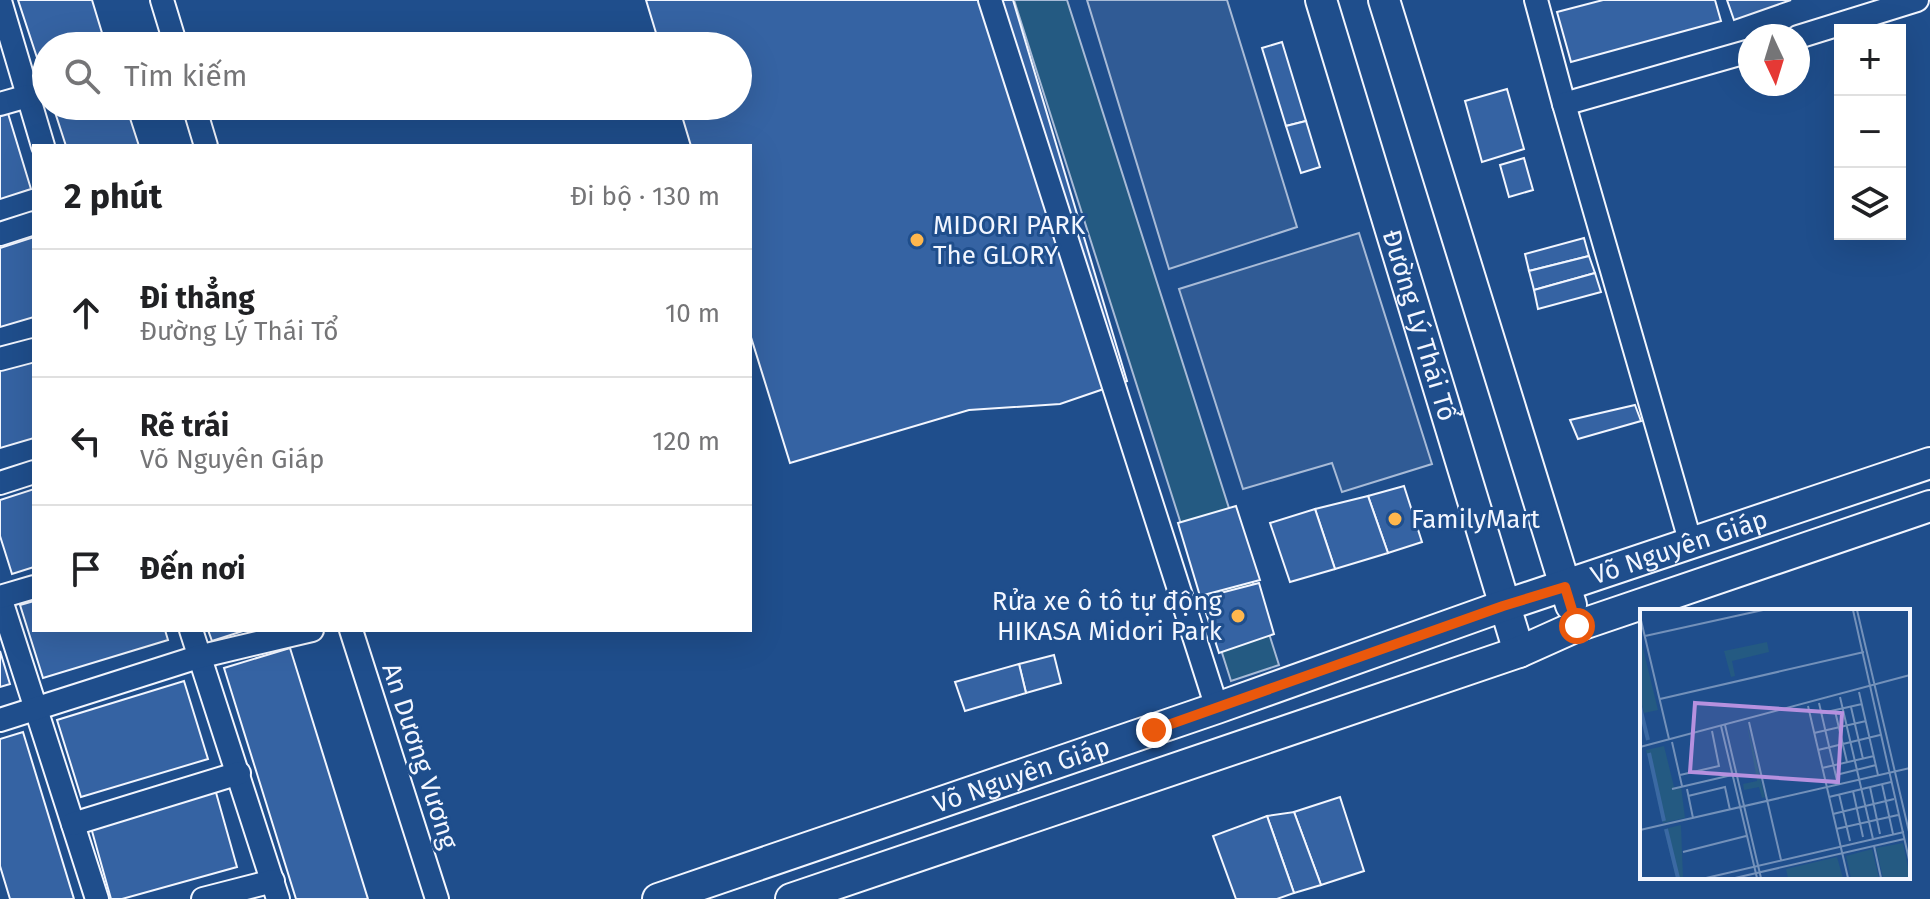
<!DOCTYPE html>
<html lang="vi">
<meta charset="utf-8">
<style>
:root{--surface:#fff;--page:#f6f6f6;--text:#202124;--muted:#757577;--line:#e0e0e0}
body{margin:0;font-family:"Fira Sans",sans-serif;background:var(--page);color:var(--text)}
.controls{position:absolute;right:24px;top:24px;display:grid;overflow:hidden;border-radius:0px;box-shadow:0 8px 32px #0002}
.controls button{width:72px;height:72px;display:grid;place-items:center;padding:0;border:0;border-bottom:2px solid var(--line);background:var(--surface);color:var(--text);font:40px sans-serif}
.compass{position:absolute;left:1738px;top:24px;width:72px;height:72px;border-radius:50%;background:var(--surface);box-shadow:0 8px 32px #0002;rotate:176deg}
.stop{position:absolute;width:24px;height:24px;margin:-18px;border:6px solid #ea580c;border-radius:50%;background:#fff}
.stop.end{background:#ea580c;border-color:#fff;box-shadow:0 2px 8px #0008}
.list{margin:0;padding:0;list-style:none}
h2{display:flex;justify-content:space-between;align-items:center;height:104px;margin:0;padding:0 32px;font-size:34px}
h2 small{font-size:26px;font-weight:400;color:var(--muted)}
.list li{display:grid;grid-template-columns:52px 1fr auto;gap:24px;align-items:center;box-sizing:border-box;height:128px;padding:0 32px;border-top:2px solid var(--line)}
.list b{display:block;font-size:30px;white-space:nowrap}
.list p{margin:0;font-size:26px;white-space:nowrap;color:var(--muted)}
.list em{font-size:26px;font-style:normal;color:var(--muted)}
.icon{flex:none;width:44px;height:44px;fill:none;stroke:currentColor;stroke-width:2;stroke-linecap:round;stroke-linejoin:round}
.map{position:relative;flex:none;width:1930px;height:899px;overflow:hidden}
.search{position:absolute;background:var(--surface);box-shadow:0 8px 32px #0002;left:32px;top:32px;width:720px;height:88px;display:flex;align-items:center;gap:20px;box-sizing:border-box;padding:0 28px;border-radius:44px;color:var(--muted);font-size:30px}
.panel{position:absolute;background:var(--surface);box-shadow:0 8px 32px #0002;left:32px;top:144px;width:720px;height:488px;border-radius:0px}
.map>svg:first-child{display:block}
.green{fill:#245a82;stroke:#a8bbd7;stroke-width:2}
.parking{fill:#305b95;stroke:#a8bbd7;stroke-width:2}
.building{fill:#3563a3;stroke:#f2f6ff;stroke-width:2}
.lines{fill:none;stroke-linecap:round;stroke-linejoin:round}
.street-casing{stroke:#f2f6ff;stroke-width:26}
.secondary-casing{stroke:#f2f6ff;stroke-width:34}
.street{stroke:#1f4e8c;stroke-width:22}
.secondary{stroke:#1f4e8c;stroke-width:30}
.route{stroke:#ea580c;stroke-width:10}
.poi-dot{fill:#ffb74d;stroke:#1f4e8c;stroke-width:3}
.labels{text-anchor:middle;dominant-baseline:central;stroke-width:6;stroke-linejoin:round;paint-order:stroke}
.poi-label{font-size:26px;fill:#f2f6ff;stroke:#1f4e8c;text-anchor:start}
.street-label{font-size:26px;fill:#f2f6ff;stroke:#1f4e8c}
.inset-river{fill:none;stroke:#3b69a3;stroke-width:4}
.inset-road{fill:none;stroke:#7391ba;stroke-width:2}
.view{fill:#b691df;fill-opacity:0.15;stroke:#b691df;stroke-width:4}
.inset-edge{fill:none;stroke:#f2f6ff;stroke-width:4}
</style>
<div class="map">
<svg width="1930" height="899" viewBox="0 0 1930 899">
<rect width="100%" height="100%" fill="#1f4e8c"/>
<!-- green -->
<polygon class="green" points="1014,0 1067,0 1279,665 1231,681"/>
<!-- parking -->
<g class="parking">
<polygon points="1087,0 1227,0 1297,227 1169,269"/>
<polygon points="1359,233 1432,464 1342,492 1332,463 1243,489 1179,289"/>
</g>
<!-- building -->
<g class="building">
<polygon points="18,0 92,0 106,46 46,46 46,85"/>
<polygon points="646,0 1013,0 1127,381 1060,404 969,410 790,463 750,334 750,146 691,146 679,106 738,106 738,46 660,46"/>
<polygon points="1603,0 1715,0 1721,21 1571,62 1557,12"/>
<polygon points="1727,0 1791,0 1734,20"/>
<polygon points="1282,42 1306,121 1286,126 1262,48"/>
<polygon points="1507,89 1524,149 1482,162 1465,101"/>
<polygon points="53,106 126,106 139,146 66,146"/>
<polygon points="7,110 31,189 0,199 0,112"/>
<polygon points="1306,121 1320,167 1301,173 1286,126"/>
<polygon points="1524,158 1533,190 1509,197 1500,165"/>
<polygon points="34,237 34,317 0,327 0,248"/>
<polygon points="1584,238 1589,256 1529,271 1525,254"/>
<polygon points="1589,256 1595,273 1534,290 1529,271"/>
<polygon points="1595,273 1601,292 1538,309 1534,290"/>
<polygon points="34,360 34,438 0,448 0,370"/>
<polygon points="1635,405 1641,421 1578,439 1570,420"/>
<polygon points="1404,486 1422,542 1388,553 1368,496"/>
<polygon points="34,489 34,567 12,574 0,536 0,500"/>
<polygon points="1368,496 1388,553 1335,569 1315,509"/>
<polygon points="1236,506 1260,580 1200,596 1178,523"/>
<polygon points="1315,509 1335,569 1290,582 1270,523"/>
<polygon points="1259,583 1274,634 1219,653 1201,598"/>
<polygon points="34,601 34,630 165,630 168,640 43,678 20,605"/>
<polygon points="208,630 246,630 212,641"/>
<polygon points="290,648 368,899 296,899 224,668"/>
<polygon points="0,651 10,684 0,687"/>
<polygon points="1054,655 1061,683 1026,693 1019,664"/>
<polygon points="1019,664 1026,693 965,711 955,682"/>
<polygon points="184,681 208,759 81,797 57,720"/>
<polygon points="23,732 74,899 10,899 0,866 0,739"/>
<polygon points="215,789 237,867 122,899 111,899 90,824"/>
<polygon points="1340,797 1364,871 1321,885 1294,812"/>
<polygon points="1294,812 1321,885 1294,893 1267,816"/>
<polygon points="1267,816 1294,893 1277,899 1236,899 1213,836"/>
</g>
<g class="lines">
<!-- street casing -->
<g class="street-casing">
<g id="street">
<polyline points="162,0 176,46"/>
<polyline points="990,0 1217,708"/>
<polyline points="1536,0 1564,104"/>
<polyline points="0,1 43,146"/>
<polyline points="1798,37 1917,0"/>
<polyline points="0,104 28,96"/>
<polyline points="194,106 206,146"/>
<polyline points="0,234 34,223"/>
<polyline points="0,359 34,350"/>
<polyline points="0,483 34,472"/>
<polyline points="1691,544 1564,104 1750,51"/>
<polyline points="0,597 97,899"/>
<polyline points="0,597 34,587"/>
<polyline points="191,630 278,899"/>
<polyline points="351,630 437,899"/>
<polyline points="0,720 198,657 312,630"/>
<polyline points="73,824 239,773"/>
<polyline points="203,899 273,881"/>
</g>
</g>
<!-- secondary casing -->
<g class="secondary-casing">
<g id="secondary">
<path id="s1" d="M1321,0L1519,652"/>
<polyline points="1384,0 1571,605"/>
<path id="s2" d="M658,899L1217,708L1503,606L1930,463"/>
<polyline points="791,899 1519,652 1577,626 1930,506"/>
</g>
</g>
<!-- street -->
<use href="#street" class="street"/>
<!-- secondary -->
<use href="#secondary" class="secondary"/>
</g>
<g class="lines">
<!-- route -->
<polyline class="route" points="1154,730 1503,606 1565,587 1577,626"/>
</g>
<!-- markers -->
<g class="poi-dot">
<circle cx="917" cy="240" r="8"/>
<circle cx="1395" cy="519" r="8"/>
<circle cx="1238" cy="616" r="8"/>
</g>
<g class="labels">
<!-- poi labels -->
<g class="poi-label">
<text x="933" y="225">MIDORI PARK<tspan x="933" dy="30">The GLORY</tspan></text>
<text x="1411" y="519">FamilyMart</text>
<text x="1222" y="601" text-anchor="end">Rửa xe ô tô tự động<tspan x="1222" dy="30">HIKASA Midori Park</tspan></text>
</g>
<!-- street labels -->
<g class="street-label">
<text stroke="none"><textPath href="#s1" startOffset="340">Đường Lý Thái Tổ</textPath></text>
<text stroke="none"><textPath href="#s2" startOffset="1080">Võ Nguyên Giáp</textPath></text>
<text transform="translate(420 756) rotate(72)">An Dương Vương</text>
<text stroke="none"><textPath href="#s2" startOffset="384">Võ Nguyên Giáp</textPath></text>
</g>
</g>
<!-- overview -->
<g transform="translate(1640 609)">
<rect width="270" height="270" fill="#1f4e8c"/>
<path d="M0,27L18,101L4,104L0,88ZM127,33L129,43L92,52L95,67L91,68L84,42ZM107,115L125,188L122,189L119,178L104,181L103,175L117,172ZM24,137L34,178L41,177L45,209L23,214L6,141ZM41,216L43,269H36L24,220ZM263,234L270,269H243L236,239ZM232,240L239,269H211L206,247ZM197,248L203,269H148L146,260Z" fill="#245a82"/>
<path class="inset-river" d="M0,98L8,131M9,144L24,212M26,220L38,269"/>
<path class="inset-road" d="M213,1L270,255M217,1L270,227M0,7L29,130M5,27L123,1M219,83L238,166M200,88L233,230M20,90L224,43M179,94L198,176M168,97L208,269M211,98L223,150M195,102L207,153M182,104L222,95M109,113L141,251M85,116L121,269M81,117L117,269M174,124L226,112M32,133L42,177M0,138L270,66M178,141L240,126M182,159L234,147M40,166L79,157L72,122M196,166L236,156M242,175L253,225M230,178L240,225M32,180L92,166M47,180L53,209M213,182L223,228M199,185L210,232M48,187L85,178L90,201M189,188L251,173M193,205L254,190M196,220L258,206M0,221L270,159M234,237L241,269M43,243L106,227M66,269L264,223M95,269L264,230"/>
<path class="view" d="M55,94L202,104L198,173L50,163Z"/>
<rect width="270" height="270" class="inset-edge"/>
</g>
</svg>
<div class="controls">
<button>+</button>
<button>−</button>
<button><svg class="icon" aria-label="layers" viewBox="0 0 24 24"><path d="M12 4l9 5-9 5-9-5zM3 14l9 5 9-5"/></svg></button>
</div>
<svg class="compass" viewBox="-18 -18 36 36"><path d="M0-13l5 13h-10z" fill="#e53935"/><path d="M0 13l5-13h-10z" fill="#757577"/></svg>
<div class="stop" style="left:1577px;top:626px"></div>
<div class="stop end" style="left:1154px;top:730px"></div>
<div class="search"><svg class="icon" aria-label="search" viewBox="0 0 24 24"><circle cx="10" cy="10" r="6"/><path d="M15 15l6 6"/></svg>Tìm kiếm</div>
<section class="panel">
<h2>2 phút<small>Đi bộ · 130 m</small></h2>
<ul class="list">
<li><svg class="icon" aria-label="ahead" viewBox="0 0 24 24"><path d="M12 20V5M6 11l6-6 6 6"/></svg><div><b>Đi thẳng</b><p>Đường Lý Thái Tổ</p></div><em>10 m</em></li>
<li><svg class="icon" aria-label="left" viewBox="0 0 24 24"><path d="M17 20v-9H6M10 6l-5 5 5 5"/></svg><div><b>Rẽ trái</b><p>Võ Nguyên Giáp</p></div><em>120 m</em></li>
<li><svg class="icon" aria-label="arrive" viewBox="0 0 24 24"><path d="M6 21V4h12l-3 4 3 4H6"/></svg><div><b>Đến nơi</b></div></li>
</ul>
</section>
</div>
